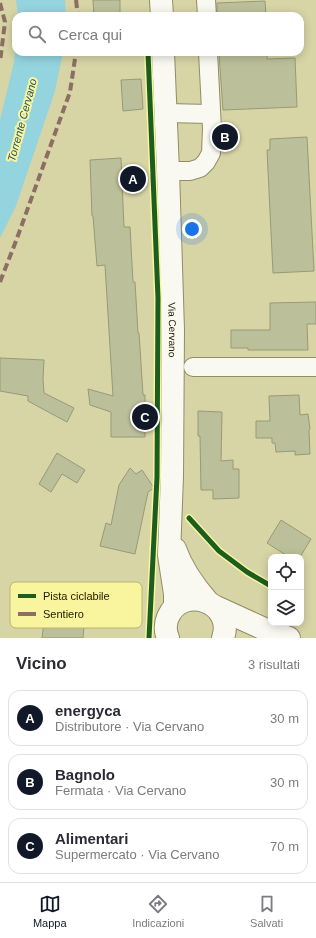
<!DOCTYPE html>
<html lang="it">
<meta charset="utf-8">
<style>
:root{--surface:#fff;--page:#f7f7f7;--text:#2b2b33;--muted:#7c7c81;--line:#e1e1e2;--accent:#111827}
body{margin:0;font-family:Helvetica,sans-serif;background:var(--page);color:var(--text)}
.controls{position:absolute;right:12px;bottom:12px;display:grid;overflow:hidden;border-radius:8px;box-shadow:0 2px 10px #0003}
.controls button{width:36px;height:36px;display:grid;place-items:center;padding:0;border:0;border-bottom:1px solid var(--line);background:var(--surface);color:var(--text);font:20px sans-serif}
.you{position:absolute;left:192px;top:229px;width:14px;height:14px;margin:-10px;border:3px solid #fff;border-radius:50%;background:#1a73e8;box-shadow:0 0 0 6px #1a73e833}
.badge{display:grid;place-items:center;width:26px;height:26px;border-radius:50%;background:var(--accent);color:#fff;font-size:13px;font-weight:700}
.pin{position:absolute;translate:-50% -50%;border:2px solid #fff;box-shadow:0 1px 4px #0006}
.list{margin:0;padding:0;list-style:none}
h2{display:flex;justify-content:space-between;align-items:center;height:52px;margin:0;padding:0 16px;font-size:17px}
h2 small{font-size:13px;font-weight:400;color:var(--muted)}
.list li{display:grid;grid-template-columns:26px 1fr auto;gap:12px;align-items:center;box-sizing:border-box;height:56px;margin:0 8px 8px;padding:0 8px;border:1px solid var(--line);border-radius:12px}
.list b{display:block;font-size:15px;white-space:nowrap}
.list p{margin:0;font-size:13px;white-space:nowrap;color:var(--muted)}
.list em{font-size:13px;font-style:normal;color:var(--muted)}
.icon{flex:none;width:22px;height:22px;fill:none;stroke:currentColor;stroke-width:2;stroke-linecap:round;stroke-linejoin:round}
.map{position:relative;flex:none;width:316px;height:638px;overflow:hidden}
.search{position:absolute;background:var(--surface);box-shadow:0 2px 10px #0003;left:12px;right:12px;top:12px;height:44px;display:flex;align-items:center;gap:10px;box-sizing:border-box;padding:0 14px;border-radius:12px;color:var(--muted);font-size:15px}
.sheet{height:244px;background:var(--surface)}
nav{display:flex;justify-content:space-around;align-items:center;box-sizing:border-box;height:56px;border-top:1px solid var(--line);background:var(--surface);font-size:11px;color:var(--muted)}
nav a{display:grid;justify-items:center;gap:2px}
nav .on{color:var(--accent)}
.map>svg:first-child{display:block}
.water{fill:#94d4df}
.building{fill:#bcc09a;stroke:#969a76}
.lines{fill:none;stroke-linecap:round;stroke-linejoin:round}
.minor-casing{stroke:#908d66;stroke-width:20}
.major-casing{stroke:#908d66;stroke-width:24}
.minor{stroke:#f9f9f2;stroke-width:18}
.major{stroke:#f9f9f2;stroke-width:22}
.quiet{stroke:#8d6e63;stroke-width:4;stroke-dasharray:8 4;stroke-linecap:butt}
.cycleway-casing{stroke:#f9f49e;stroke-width:8}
.cycleway{stroke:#1b5e20;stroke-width:5}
.labels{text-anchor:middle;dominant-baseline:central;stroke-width:4;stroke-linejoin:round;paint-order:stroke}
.street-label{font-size:10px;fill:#232000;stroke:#f9f49e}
.water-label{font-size:11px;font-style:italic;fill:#1f5366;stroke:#f9f49e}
.key{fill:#f9f49e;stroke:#b9b46f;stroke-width:1}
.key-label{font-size:11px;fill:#232000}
</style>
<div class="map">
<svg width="316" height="638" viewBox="0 0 316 638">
<rect width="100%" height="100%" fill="#d7d4a6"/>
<!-- water -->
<g class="water">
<polygon points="16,0 65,0 66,16 18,16"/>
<polygon points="16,37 16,52 63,52 55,91 16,206 0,238 0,120 14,62"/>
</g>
<!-- building -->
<g class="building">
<polygon points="93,0 120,0 120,16 94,16"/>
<polygon points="265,1 266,16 217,16 217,3"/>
<polygon points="219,52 267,52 267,59 295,58 297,107 223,110 220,68"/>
<polygon points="141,79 143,109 123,111 121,80"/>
<polygon points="307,137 314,271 273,273 267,150 270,150 270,139"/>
<polygon points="121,158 124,227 130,227 133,282 135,282 138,333 139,333 143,395 145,395 145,437 111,437 111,412 90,405 88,389 113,396 105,265 97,266 93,216 92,216 90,160"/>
<polygon points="316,302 316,324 307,324 308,350 248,350 248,348 231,348 231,330 270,330 270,303"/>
<polygon points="0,358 44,360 43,379 44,393 74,408 67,422 28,401 28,396 0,391"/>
<polygon points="299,395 300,415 308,414 310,429 309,430 310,454 295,455 295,451 276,452 275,443 272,443 272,438 256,438 256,421 270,421 269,396"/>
<polygon points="198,411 222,412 221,461 233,460 233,469 239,469 239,498 213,499 213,490 201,490 200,436 198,436"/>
<polygon points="57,453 85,470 77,483 62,474 51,492 39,484"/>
<polygon points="130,468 136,474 142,470 154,488 148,492 135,554 100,546 106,523 111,525 119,485"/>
<polygon points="281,520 311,539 300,557 289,557 267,543"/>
<polygon points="45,614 85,617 83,638 42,638"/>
</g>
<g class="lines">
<!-- minor casing -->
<g class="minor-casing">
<g id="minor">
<polyline points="206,0 207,16"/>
<polyline points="166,113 210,114"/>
<polyline points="168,171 190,171 200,168 206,162 211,153 212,129 208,52"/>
<polyline points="193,367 316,367"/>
</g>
</g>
<!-- major casing -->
<g class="major-casing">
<g id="major">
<polyline points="161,0 162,16"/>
<path id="s1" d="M163,52L168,171L173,330L172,476L169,555L175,594V606"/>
<path d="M175,549C182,569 194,586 208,602"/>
<polyline points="216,607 262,628 289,638"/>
<path d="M168,638C165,631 165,624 168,617C183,583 235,603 223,638"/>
</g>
</g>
<!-- minor -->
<use href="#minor" class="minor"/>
<!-- major -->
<use href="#major" class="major"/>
<!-- quiet -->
<g class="quiet">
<polyline points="76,0 78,16"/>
<polyline points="0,3 5,22 0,62"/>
<polyline points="0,282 16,241 70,92 76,52"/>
</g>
<!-- cycleway casing -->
<g class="cycleway-casing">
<g id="cycleway">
<polyline points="148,52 158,298 157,477 149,638"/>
<polyline points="189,518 219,551 247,572 271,586"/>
</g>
</g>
<!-- cycleway -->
<use href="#cycleway" class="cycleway"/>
</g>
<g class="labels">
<!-- street labels -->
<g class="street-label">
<text stroke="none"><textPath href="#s1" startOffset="278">Via Cervano</textPath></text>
</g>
<!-- water labels -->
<g class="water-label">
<text transform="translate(22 120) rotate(-75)">Torrente Cervano</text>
</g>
</g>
<!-- legend -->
<rect x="10" y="582" width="132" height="46" rx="6" class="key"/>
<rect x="18" y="594" width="18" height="4" fill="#1b5e20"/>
<rect x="18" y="612" width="18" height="4" fill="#8d6e63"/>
<g class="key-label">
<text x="43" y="600">Pista ciclabile</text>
<text x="43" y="618">Sentiero</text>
</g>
</svg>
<div class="controls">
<button><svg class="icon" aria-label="locate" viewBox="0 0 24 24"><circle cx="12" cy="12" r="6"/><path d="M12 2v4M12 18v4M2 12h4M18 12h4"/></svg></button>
<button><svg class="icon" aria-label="layers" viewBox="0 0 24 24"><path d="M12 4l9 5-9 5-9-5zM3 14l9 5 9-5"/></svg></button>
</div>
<div class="you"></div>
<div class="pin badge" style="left:133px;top:179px">A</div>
<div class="pin badge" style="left:225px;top:137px">B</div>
<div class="pin badge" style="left:145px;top:417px">C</div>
<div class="search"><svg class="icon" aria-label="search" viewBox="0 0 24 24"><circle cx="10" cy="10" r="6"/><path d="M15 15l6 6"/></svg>Cerca qui</div>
</div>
<section class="sheet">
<h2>Vicino<small>3 risultati</small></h2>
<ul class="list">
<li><span class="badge">A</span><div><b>energyca</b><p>Distributore · Via Cervano</p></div><em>30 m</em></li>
<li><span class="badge">B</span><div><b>Bagnolo</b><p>Fermata · Via Cervano</p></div><em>30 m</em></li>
<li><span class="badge">C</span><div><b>Alimentari</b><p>Supermercato · Via Cervano</p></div><em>70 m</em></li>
</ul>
</section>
<nav>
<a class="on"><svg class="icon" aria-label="map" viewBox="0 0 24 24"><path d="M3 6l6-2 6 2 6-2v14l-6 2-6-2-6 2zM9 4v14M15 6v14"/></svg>Mappa</a>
<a><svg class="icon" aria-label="directions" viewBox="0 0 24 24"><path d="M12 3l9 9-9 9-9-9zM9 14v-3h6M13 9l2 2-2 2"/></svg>Indicazioni</a>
<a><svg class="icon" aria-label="saved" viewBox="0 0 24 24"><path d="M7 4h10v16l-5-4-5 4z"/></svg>Salvati</a>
</nav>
